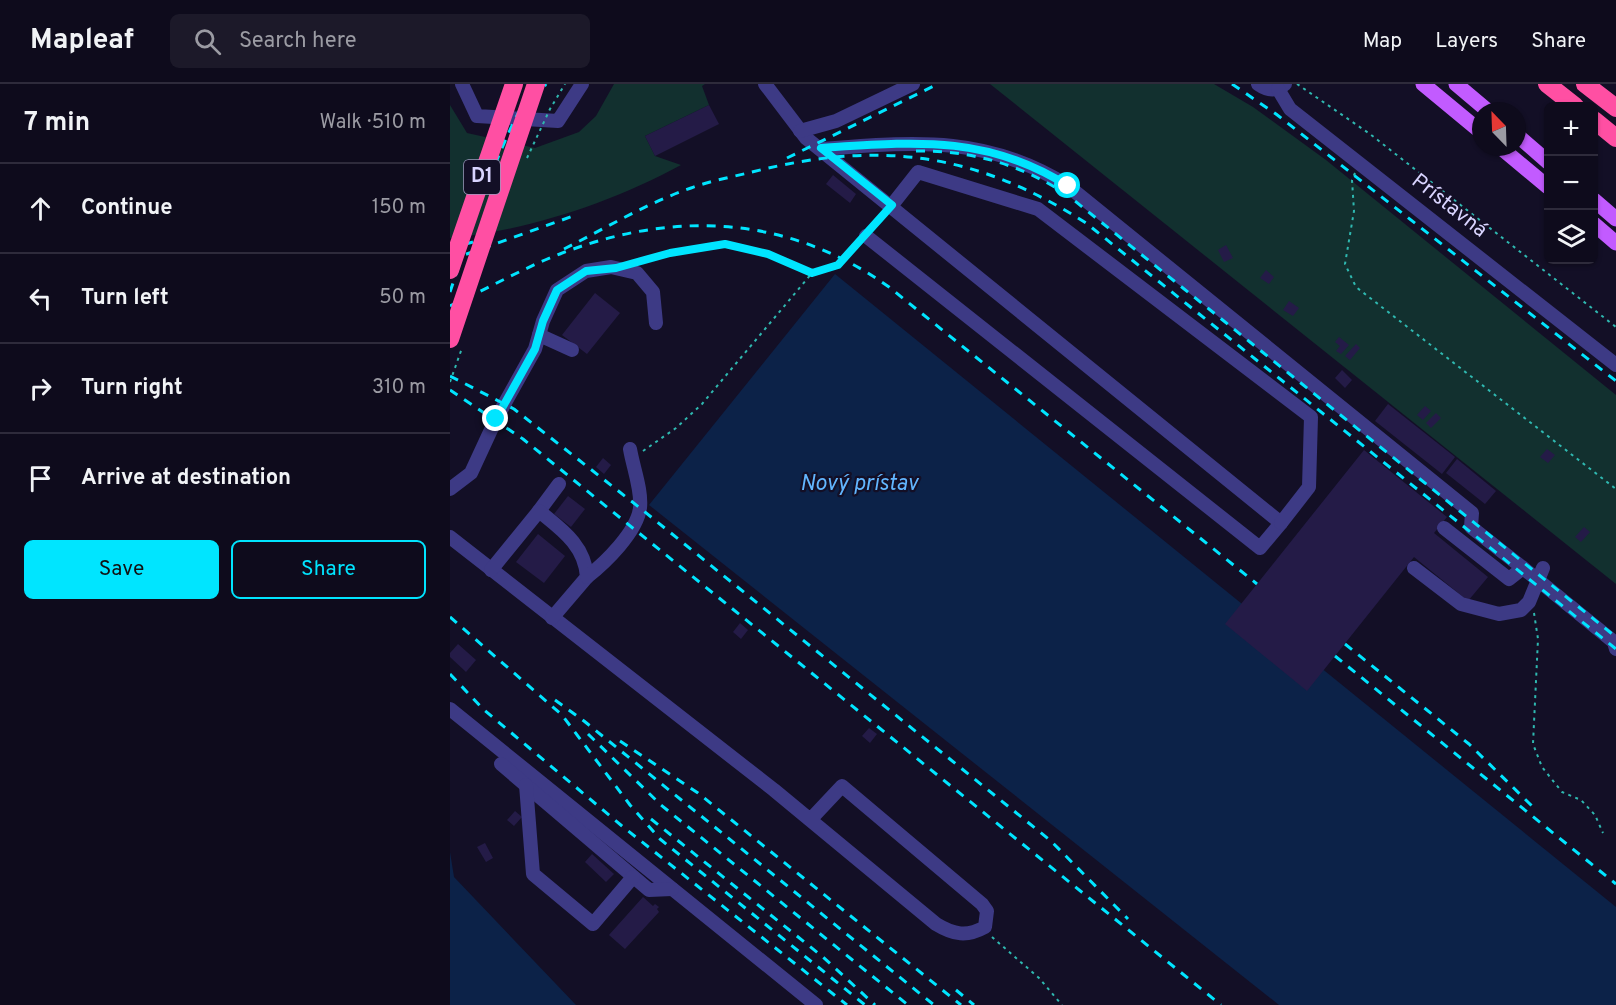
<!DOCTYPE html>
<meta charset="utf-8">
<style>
:root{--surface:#0e0b1c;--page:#1c1929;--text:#f1f3f6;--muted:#9b9ba3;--line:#2e2b3b;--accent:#00e5ff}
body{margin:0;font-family:Overpass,sans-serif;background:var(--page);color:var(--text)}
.controls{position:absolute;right:18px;top:18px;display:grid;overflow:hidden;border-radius:9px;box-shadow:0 2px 4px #0004}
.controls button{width:54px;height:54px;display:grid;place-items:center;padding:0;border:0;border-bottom:2px solid var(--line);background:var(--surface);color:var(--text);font:30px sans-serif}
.compass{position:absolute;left:1022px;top:18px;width:54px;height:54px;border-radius:50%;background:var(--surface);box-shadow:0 2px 4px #0004;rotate:337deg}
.stop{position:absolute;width:18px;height:18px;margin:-14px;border:4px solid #00e5ff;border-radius:50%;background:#fff}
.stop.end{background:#00e5ff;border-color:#fff;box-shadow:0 2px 6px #0008}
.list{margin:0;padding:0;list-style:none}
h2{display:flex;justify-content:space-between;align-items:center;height:78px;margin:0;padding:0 24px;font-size:26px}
h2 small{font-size:20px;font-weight:400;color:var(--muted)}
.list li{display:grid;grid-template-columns:39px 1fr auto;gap:18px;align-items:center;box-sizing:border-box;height:90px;padding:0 24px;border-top:2px solid var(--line)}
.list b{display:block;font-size:22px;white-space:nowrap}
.list em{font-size:20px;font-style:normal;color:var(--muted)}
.actions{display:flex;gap:12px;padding:18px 24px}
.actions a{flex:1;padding:14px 0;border:2px solid var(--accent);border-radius:9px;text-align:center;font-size:21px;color:var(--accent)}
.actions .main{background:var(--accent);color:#111}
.icon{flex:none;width:33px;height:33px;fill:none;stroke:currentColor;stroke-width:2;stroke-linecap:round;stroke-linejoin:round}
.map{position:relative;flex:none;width:1166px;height:921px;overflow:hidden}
header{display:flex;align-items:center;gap:36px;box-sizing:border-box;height:84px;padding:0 30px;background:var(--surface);border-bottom:2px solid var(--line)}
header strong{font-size:28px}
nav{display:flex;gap:33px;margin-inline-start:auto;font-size:21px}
.search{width:420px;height:54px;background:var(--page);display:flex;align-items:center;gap:15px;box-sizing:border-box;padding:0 21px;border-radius:9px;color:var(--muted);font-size:22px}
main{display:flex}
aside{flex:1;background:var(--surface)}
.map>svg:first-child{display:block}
.green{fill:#12302f}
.water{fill:#0c2248}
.building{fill:#241b47}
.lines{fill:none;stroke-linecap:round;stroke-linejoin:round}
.path{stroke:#2fb8b0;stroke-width:2;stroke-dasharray:3 4.5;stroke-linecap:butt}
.minor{stroke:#3d3a85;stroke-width:14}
.major{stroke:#c25bff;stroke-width:15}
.highway{stroke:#ff4fa3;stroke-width:18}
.rail{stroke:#00e5ff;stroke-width:3;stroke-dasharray:9 8;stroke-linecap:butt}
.path-bridge{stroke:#2fb8b0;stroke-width:2;stroke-dasharray:3 4.5;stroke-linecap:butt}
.highway-bridge{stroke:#ff4fa3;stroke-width:18}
.route{stroke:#00e5ff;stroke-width:8}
.labels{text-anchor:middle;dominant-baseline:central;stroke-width:4.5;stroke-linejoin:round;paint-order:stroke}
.shield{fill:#130f26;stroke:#9e99be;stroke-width:1.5}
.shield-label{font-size:20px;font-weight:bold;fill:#d9d4ff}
.street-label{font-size:21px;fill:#d9d4ff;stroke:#130f26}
.water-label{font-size:22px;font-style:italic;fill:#62b6ff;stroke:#130f26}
</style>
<header>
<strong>Mapleaf</strong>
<div class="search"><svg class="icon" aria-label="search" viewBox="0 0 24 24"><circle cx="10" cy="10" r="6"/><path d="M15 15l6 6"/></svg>Search here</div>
<nav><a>Map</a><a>Layers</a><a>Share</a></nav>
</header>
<main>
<aside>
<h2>7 min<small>Walk · 510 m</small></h2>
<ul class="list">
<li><svg class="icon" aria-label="ahead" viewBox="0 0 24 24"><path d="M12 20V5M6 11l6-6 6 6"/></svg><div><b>Continue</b></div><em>150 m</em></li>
<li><svg class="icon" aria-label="left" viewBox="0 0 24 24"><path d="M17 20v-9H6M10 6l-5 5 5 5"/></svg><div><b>Turn left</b></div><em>50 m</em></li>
<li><svg class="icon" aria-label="right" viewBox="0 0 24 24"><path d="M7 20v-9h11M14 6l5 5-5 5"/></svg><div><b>Turn right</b></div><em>310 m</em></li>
<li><svg class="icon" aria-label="arrive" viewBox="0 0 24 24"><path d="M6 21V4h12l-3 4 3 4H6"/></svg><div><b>Arrive at destination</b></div></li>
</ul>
<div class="actions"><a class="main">Save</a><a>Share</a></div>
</aside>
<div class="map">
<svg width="1166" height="921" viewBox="0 0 1166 921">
<rect width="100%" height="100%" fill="#130f26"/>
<!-- green -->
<g class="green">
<path d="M164,0H255L252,2L259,21L195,52L205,72L231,81C161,119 79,146 0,154V21L17,49L85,64L129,48L146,32Z"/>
<polygon points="540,0 764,0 803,23 876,76 1166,311 1166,500"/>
</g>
<!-- water -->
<g class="water">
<polygon points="385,190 1166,823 1166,921 829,921 199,421"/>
<polygon points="0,768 4,793 126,921 0,921"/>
</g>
<!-- building -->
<g class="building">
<polygon points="259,21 269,40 205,72 195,52"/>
<polygon points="383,91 406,110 400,119 376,100"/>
<polygon points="776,161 783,174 774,178 768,166"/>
<polygon points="816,186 824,193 819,200 810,194"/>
<polygon points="145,209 170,229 137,270 112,251"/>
<polygon points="839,217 849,224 843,232 833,226"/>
<polygon points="889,253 899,261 891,270 886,267 890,262 885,258"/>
<polygon points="906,260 910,264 900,276 895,272"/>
<polygon points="892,286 902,296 895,304 885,294"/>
<polygon points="938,320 1005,373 992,390 925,337"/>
<polygon points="975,322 981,327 973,336 967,331"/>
<polygon points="986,329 991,334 981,344 976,339"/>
<polygon points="1097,365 1105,371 1098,379 1090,373"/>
<polygon points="914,366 997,433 984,449 1038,493 1018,517 964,473 857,607 775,540"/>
<polygon points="153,374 161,381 154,390 146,383"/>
<polygon points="1007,375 1046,407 1035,420 996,389"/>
<polygon points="118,412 135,425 121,443 104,430"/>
<polygon points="1134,443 1140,448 1131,458 1125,453"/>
<polygon points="88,450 115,472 94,499 66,478"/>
<polygon points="290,539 298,546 291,555 283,548"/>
<polygon points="8,560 26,576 16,588 0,573 0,569"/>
<polygon points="419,644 427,650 420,659 412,652"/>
<polygon points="65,727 72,733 64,742 57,736"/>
<polygon points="35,759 43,774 36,778 27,763"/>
<polygon points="142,770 164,790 156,798 135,778"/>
<polygon points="193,813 203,822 205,820 209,823 207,825 209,828 175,865 159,851"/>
</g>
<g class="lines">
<!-- path -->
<g class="path">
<polyline points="847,0 920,50 1166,243"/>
<polyline points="905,89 902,96 904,127 895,180 906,203 1166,405"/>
<polyline points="424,142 434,130"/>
<path d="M192,177C269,155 290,155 362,189L388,181L409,160"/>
<polyline points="193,367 226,344 252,320 362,189"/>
<polyline points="1084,529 1088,555 1083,660 1092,683 1112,708 1131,716 1145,731 1153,749"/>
<polyline points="542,853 589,894 612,921"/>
</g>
<!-- minor -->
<g class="minor">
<polyline points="12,0 27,32 108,37 132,0"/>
<polyline points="315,0 356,54 831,439 810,464 416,152"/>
<path d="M808,0C818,7 826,8 835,0"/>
<polyline points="828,5 840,25 1166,281"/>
<polyline points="350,47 386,37 463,0"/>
<path d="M371,65C463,58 535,50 618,102L1022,429L1021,443L1073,484"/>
<polyline points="442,121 468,88 588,125 861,333 859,403 831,439"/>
<polyline points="89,251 122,266"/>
<polyline points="0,405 21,389 46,335 85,265 93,237 107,206 136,187 161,183 187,189 203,208 206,239"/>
<polyline points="89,427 109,400"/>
<polyline points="994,444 1059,495 1073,484 1164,558 1166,565"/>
<path d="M0,453L324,706L486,840C504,851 517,853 535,843L537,827L532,820L392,702L360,736"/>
<polyline points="964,484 1011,520 1049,530 1071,526 1079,518 1093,484"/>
<path d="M41,486L89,427C111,445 135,461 137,493L102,534"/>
<path d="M137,493C155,479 187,448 190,424C192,406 183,383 180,365"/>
<polyline points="0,625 366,921"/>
<polyline points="51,680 199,806 222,805"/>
<polyline points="76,701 83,790 143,840 183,793"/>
</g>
<!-- major -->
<g class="major">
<polyline points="973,0 1031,48"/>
<polyline points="1006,0 1038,27"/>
<polyline points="1067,51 1098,78"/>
<polyline points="1050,63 1098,103"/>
<polyline points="1144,116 1166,135"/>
<polyline points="1144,140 1166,159"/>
</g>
<!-- highway -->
<g class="highway">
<polyline points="1097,0 1125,22"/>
<polyline points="1135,0 1166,24"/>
<polyline points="1144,36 1166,54"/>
</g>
<!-- rail -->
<g class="rail">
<polyline points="782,0 826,30 1166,297"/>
<path d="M466,67C521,66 574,81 620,113L1166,553"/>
<polyline points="337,74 488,0"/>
<polyline points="0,164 23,158"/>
<path d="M114,165C156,144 197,119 241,104C260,97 282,93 302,88C429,56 525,68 636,139L1166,565"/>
<polyline points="0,176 126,131"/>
<path d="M0,208C24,137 46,65 84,0"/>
<path d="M0,222C32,207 63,190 95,176C213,126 332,127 439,203L807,500"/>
<path d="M0,238C27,159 48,70 96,0"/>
<polyline points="0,292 64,325 190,424 601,757 678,835"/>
<polyline points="0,306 73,355 771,921"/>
<polyline points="0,533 112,631 180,721 210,755 415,921"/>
<polyline points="895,560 1019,660 1082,722"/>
<polyline points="885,572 1166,800"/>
<polyline points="0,590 33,625 172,742 397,921"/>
<polyline points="105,616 134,637 484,921"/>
<polyline points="138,650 211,721 458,921"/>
<polyline points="170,657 248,709 511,921"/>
<polyline points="201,735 373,873 425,921"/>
<polyline points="506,906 524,921"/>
</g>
<!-- path-bridge -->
<g class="path-bridge">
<polyline points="77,74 100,25 115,0"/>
<polyline points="0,298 12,264"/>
</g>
<!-- highway-bridge -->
<g class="highway-bridge">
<polyline points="0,186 64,0"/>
<polyline points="0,255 86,0"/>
</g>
</g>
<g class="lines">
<!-- route -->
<path class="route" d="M46,335L85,265L93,237L107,206L136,187L166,184L220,169L275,160L318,170L362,189L388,181L442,121L371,64C463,58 536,50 618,102"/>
</g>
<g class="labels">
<!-- shield labels -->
<rect class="shield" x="14" y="76" width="36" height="34" rx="4.5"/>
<g class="shield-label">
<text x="32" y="93">D1</text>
</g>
<!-- street labels -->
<g class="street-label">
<text transform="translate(999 122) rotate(38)">Prístavná</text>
</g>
<!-- water labels -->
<g class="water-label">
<text x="409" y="400">Nový prístav</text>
</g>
</g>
</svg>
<div class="controls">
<button>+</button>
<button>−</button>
<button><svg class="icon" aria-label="layers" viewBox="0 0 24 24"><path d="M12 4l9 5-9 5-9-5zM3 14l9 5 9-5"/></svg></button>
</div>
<svg class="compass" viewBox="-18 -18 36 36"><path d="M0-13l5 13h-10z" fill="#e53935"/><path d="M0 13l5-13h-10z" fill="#9b9ba3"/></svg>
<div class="stop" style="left:618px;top:102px"></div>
<div class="stop end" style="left:46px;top:335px"></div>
</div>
</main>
